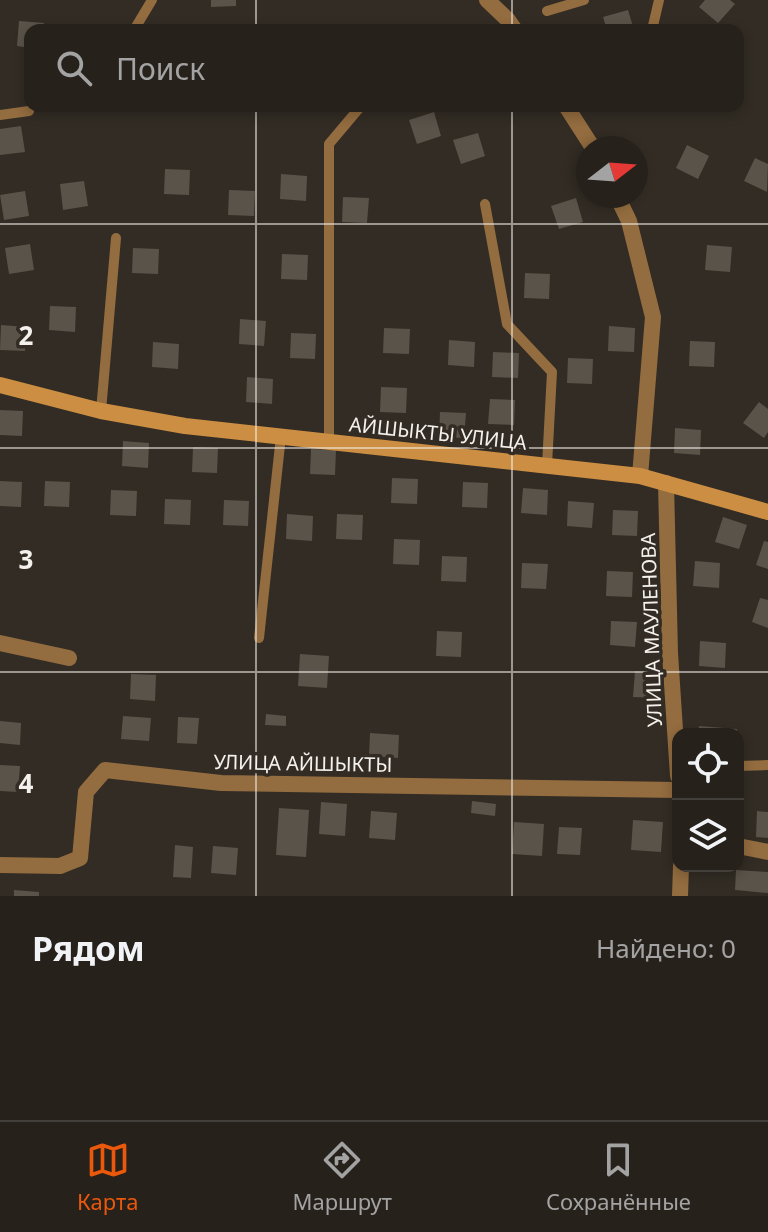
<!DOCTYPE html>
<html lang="ru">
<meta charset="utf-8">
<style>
:root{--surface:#26211b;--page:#2e2924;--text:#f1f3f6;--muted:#a4a3a3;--line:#423e3a;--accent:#ea580c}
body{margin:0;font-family:"Noto Sans",sans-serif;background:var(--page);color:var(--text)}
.controls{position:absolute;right:24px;bottom:24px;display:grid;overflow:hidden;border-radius:16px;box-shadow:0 4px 12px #0003}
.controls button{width:72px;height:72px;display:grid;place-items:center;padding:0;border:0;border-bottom:2px solid var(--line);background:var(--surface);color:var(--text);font:40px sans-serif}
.compass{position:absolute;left:576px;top:136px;width:72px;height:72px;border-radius:50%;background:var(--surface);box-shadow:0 4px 12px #0003;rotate:73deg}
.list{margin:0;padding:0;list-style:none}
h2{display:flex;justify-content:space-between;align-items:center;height:104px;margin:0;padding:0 32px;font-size:34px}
h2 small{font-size:26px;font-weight:400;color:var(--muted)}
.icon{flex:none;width:44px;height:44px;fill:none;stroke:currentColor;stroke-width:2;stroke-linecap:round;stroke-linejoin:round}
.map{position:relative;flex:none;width:768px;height:896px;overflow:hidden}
.search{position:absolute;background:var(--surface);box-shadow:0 4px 12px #0003;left:24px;right:24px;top:24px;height:88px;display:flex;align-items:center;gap:20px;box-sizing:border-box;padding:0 28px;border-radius:16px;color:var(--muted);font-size:30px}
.sheet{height:224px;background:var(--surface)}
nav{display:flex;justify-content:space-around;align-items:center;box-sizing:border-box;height:112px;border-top:2px solid var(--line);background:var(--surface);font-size:22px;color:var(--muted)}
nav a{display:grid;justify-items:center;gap:4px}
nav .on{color:var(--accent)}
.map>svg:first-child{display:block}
.building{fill:#59534a}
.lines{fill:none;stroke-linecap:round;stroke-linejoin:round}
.lane{stroke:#936c3f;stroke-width:10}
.street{stroke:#936c3f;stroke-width:16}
.secondary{stroke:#cc8e42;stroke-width:16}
.grid{fill:none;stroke:#f4f0eb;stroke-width:2;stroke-opacity:0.55}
.labels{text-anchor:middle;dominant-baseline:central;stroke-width:7;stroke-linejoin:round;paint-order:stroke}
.street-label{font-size:20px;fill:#f4f0eb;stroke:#322c24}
.grid-label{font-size:26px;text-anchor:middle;font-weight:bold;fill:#f4f0eb;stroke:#322c24;stroke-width:7;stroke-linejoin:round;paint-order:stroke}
</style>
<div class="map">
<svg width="768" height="896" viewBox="0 0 768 896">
<rect width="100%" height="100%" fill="#322c24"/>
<!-- building -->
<g class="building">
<polygon points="211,0 236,0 236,6 211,7"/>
<polygon points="705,0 730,0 735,4 718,23 699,7"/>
<polygon points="628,10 634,30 607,30 603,17"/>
<polygon points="19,21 44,23 43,30 30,30 30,48 17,46"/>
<polygon points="434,112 441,136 417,144 409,120"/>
<polygon points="21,126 25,152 0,155 0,129"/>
<polygon points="478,133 485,156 461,164 453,140"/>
<polygon points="687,145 709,156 698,179 676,168"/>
<polygon points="755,158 768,164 767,192 744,181"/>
<polygon points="165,169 190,170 189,195 164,194"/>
<polygon points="281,174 307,176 306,201 280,199"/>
<polygon points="84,181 88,206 63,210 60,184"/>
<polygon points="229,190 255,191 254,216 228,215"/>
<polygon points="25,191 29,216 4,220 0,195"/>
<polygon points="343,197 369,198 367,223 342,222"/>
<polygon points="576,198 583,222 559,229 551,206"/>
<polygon points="30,244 34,270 9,274 5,248"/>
<polygon points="707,245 732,247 730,272 705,270"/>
<polygon points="133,248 159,249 158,274 132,273"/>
<polygon points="282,254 308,255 307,280 281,279"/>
<polygon points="525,273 550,274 549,299 524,298"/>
<polygon points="50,306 76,307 75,332 49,330"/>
<polygon points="240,319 266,321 264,346 239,344"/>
<polygon points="1,325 26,327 25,351 0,350"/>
<polygon points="609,326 635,328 634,352 608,351"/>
<polygon points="384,328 410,329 409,354 383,353"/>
<polygon points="291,333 316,334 315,359 290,358"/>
<polygon points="449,340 475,342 474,367 448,365"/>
<polygon points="690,341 715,342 714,367 689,366"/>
<polygon points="153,342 179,344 178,369 152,367"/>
<polygon points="493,352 519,353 518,378 492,377"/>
<polygon points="568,358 593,359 592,384 567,383"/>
<polygon points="247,377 273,379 272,404 246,402"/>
<polygon points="381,387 407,388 406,413 380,412"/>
<polygon points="490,399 515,400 514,425 488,424"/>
<polygon points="759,402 768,409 768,432 764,438 743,423"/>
<polygon points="0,410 23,411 22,436 0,435"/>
<polygon points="440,412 466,413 464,438 439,437"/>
<polygon points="675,428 701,430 700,455 674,453"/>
<polygon points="123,441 149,443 148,468 122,466"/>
<polygon points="193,447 218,448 217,473 192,472"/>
<polygon points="311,449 336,450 335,475 310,474"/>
<polygon points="392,478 418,479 417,504 391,503"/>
<polygon points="0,481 22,482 21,507 0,506"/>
<polygon points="45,481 70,482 69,507 44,506"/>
<polygon points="463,482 488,483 487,508 462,507"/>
<polygon points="523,488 548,490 547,515 521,513"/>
<polygon points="111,490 137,491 136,516 110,515"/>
<polygon points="165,499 191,500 190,525 164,524"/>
<polygon points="224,500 249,501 248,526 223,525"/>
<polygon points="568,501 594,503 592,528 567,526"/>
<polygon points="613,510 638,511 637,536 612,535"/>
<polygon points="287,514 313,516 312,541 286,539"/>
<polygon points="337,514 363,515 362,540 336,539"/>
<polygon points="723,517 747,525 739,549 715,542"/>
<polygon points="394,539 420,540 419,565 393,564"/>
<polygon points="764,541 768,542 768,569 756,565"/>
<polygon points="442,556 467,557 466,582 441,581"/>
<polygon points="695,561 720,563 719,588 693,586"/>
<polygon points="522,563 548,564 546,589 521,588"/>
<polygon points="607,571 633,572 632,597 606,596"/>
<polygon points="760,598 768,600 768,628 752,622"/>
<polygon points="611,621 637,622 635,647 610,645"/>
<polygon points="437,631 462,632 461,657 436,656"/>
<polygon points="700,641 726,643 725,668 699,666"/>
<polygon points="300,654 329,656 327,688 298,686"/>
<polygon points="635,671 660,673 659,698 633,697"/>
<polygon points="131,674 156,675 155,701 130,699"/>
<polygon points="266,714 286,716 286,726 265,725"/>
<polygon points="123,716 151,718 149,741 121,739"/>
<polygon points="178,717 199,718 197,744 177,743"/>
<polygon points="0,721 21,723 20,745 0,743"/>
<polygon points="699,726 737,729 737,734 698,734"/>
<polygon points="370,733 399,735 398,758 369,756"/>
<polygon points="0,765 20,766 18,792 0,791"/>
<polygon points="472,801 496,804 495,816 471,813"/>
<polygon points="321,802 347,804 345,836 319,834"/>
<polygon points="279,808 309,810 306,857 276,855"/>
<polygon points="371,811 397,813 395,840 369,838"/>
<polygon points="757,811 768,812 768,838 756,837"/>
<polygon points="633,820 663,822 661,852 631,850"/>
<polygon points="514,822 544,824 542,856 512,854"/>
<polygon points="559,827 582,828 580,855 557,854"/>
<polygon points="175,845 193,847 191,878 173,877"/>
<polygon points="213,846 238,848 236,875 211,873"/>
<polygon points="736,870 768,872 768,893 735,890"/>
<polygon points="14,890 39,892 39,896 14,896"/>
</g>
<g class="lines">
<!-- lane -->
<g class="lane">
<polyline points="547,11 584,0"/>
<polyline points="134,30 152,0"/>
<polyline points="652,30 659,0"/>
<polyline points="0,115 29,111"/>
<polyline points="485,204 507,324 552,372 547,465"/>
<polyline points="101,411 116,238"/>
<polyline points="329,441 329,144 361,106"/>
<polyline points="259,638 281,436"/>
<polyline points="738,766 768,765"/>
</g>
<!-- street -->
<g class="street">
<polyline points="487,0 508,20 515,30"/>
<polyline points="566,106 593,148"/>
<polyline points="617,196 629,221 653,317 640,476"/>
<polyline points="666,483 670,653 678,776"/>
<polyline points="0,643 69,658"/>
<polyline points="738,846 768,852"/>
<polyline points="0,865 60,866 80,858 86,792 105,770 221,783 678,790"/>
<polyline points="680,896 681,866"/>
</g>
<!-- secondary -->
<polyline class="secondary" points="0,385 101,411 185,426 640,476 768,512"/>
</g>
<!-- grid -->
<path class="grid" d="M256,0V30M512,0V30M256,106V896M512,106V896M0,224H768M0,448H768M0,672H768"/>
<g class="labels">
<!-- street labels -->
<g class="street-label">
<text transform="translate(438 433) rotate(6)">АЙШЫКТЫ УЛИЦА</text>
<text transform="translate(651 630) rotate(-92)">УЛИЦА МАУЛЕНОВА</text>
<text transform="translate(303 763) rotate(1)">УЛИЦА АЙШЫКТЫ</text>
</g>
</g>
<g class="grid-label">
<text x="26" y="345">2</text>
<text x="26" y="569">3</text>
<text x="26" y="793">4</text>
</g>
</svg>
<div class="controls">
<button><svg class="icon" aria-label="locate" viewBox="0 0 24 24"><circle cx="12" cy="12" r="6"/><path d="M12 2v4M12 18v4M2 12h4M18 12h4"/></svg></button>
<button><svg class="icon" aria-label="layers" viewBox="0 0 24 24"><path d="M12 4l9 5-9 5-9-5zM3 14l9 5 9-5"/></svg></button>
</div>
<svg class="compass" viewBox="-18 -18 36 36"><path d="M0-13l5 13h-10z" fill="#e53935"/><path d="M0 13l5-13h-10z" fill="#a4a3a3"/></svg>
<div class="search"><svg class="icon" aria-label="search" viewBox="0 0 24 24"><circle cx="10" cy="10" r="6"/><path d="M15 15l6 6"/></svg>Поиск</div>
</div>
<section class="sheet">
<h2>Рядом<small>Найдено: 0</small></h2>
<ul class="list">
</ul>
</section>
<nav>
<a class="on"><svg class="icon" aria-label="map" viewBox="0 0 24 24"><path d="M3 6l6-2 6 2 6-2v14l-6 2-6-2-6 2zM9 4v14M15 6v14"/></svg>Карта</a>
<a><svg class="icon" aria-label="directions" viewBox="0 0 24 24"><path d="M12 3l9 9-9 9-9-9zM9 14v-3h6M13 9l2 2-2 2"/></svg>Маршрут</a>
<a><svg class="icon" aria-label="saved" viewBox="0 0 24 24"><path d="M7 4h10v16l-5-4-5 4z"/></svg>Сохранённые</a>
</nav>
